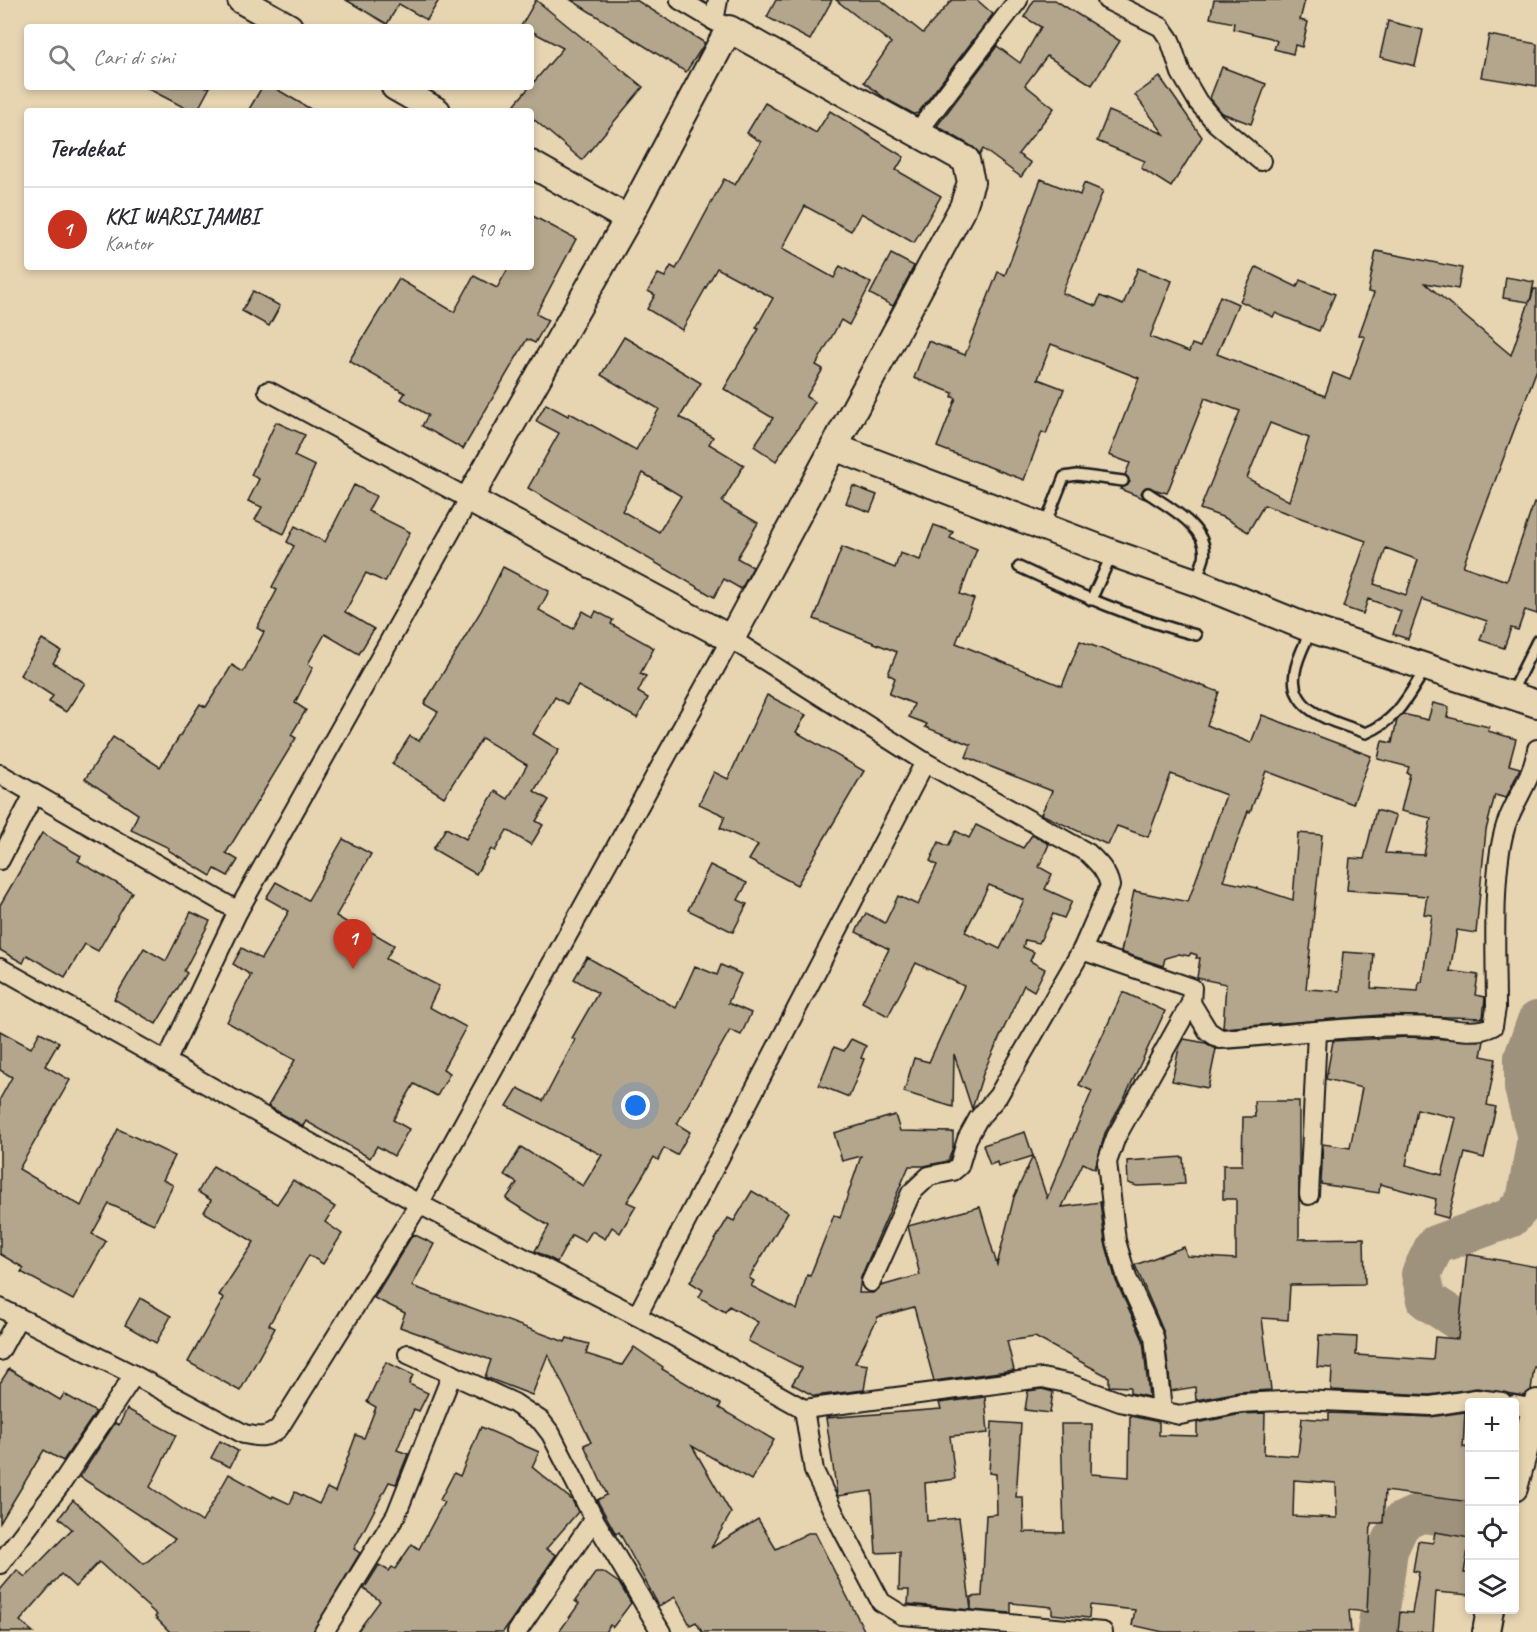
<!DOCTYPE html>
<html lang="id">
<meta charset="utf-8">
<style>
:root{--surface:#fff;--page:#f7f7f7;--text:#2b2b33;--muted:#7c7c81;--line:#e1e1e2;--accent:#c8321e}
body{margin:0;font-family:Caveat,sans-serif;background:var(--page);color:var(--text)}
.controls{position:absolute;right:18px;bottom:18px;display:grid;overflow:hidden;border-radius:6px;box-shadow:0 3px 9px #0003}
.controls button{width:54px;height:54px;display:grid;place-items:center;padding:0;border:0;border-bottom:2px solid var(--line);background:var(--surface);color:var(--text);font:30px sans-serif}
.you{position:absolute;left:636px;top:1106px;width:21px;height:21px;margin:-15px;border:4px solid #fff;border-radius:50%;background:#1a73e8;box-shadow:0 0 0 9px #1a73e833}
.badge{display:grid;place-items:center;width:39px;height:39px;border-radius:50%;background:var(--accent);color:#fff;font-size:20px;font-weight:700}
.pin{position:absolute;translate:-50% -50px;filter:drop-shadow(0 2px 3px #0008)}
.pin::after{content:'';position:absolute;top:32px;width:21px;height:18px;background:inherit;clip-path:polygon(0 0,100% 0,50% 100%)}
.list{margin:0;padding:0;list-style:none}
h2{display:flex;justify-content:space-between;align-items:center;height:78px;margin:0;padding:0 24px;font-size:26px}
h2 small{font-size:20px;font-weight:400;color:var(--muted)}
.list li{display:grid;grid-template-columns:39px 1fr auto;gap:18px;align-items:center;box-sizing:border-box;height:84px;padding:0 24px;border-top:2px solid var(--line)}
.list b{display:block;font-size:22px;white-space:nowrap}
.list p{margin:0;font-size:20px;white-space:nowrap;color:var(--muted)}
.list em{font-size:20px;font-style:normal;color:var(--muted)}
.icon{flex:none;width:33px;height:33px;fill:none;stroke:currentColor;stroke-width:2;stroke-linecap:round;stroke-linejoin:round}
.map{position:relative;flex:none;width:1537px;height:1632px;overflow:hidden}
.search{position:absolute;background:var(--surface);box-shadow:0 3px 9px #0003;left:24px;top:24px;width:510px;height:66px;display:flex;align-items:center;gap:15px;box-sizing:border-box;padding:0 21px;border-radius:6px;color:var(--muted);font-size:22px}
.panel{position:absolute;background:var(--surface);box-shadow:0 3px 9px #0003;left:24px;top:108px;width:510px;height:162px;border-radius:6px}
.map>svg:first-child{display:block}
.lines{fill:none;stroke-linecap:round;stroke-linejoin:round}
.river{stroke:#9f927c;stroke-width:40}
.building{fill:#b4a68c;stroke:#1c1c1c;stroke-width:1.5;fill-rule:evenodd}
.lane-casing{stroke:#1c1c1c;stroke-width:14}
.street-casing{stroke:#1c1c1c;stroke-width:22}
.secondary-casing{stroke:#1c1c1c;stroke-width:30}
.lane{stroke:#e7d4b1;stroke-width:9}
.street{stroke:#e7d4b1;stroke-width:18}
.secondary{stroke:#e7d4b1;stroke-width:26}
</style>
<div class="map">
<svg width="1537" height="1632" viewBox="0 0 1537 1632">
<rect width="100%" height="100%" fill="#e7d4b1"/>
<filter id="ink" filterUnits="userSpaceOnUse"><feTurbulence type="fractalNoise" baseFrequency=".0167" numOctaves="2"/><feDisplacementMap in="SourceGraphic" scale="12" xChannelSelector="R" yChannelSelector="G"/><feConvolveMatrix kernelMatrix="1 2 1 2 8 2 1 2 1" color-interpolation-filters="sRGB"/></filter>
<g filter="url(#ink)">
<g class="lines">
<!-- river -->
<g class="river">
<polyline points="1488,1402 1479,1339 1468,1327 1427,1300 1421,1274 1435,1245 1510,1218 1526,1201 1537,1138 1524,1088 1524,1057 1537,1021"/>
<polyline points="1377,1632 1388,1550 1401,1522 1421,1513 1461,1518 1470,1515"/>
</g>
</g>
<!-- building -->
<g class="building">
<polygon points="346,0 439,0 427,20 399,4 387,24"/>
<polygon points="536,0 643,87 582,160 531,117 531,111 523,111 515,104 563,48 531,31 531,27 521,26"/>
<polygon points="571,0 636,0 705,43 686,72"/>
<polygon points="776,0 832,0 810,40 767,17"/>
<polygon points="836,0 881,0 923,33 952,0 977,0 993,14 918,113 914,114 886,99 864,82 891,43"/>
<polygon points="1034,0 1055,0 1120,41 1092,85 1047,56 1025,85 1054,108 1018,154 1031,163 1021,177 983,149 980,154 973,147 937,126 997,46 1020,63 1041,27 1024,17"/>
<polygon points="1214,0 1305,0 1300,20 1308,22 1302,47 1295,45 1293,54 1274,49 1277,41 1271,38 1233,29 1234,23 1210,18"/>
<polygon points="1388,21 1423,30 1415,66 1380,57"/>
<polygon points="1489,35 1537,44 1537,86 1481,77"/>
<polygon points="1222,67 1266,84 1251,124 1222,113 1210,98"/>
<polygon points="1160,77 1202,137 1171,187 1141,168 1145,161 1097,141 1109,111 1164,134 1135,95"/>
<polygon points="145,87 210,87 197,111 191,111"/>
<polygon points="262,87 273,87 314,111 248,111"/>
<polygon points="765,103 816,133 830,111 904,157 896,170 941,196 914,243 861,213 851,231 805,206 782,249 834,278 840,266 871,283 849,325 841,320 816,365 823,369 806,397 815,402 776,461 754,446 773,418 724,389 759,329 756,328 773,298 717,268 682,330 647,309 655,295 648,291 658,274 665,277 671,266 676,269 724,179 735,185 761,142 747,133"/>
<path d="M1041,179L1080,195L1084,183L1103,191L1062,293L1096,306L1100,296L1123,305L1138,268L1172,281L1150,337L1189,352L1192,344L1200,347L1220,296L1238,304L1217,354L1325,396L1333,373L1350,380L1365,337L1359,335L1374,293L1368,292L1376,251L1462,268L1458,289L1425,283L1511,355L1529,302L1503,298L1506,277L1534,282L1530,302L1534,289H1537V369L1463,566L1507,581L1534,503H1537V614L1525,610L1518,630L1511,628L1504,648L1480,640L1487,621L1422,599L1408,639L1393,634L1401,611L1368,599L1363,614L1343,607L1366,541L1264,505L1248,532L1225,518L1200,509L1240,411L1205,398L1167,493L1146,487L1141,493L1145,499L1120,489L1130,482L1125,475L1130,463L1109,455L1139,378L1051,344L1038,379L1064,389L1046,434L1042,432L1024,480L937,447L956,398L952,397L953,393L914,378L928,341L965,355L998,272L1005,275ZM1270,423L1309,438L1289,501L1247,478ZM1386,548L1418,560L1406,595L1374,584Z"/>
<polygon points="531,215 576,239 536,314 548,320 535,343 527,339 463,449 422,426 428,415 401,399 405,393 349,361 399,279 454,312 474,276 497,288 509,267 531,267"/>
<polygon points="891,254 914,266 893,306 870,294"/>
<polygon points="1256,267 1297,287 1300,280 1335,294 1319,331 1275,313 1273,317 1240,301"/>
<polygon points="253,291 280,306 269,326 242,311"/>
<path d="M624,337L701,383L680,417L713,437L709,444L744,465L722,502L758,523L737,558L753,567L741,589L724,579L714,597L528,488L559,433L536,421L546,404L568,416L570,413L636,450L659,409L601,375ZM643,473L681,496L659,532L622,511Z"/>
<polygon points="276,422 305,435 294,456 315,466 284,534 255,520 262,507 248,501 259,479 251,475"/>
<polygon points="354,485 376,496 368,511 410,532 385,582 366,573 345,612 374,629 359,654 325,634 308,664 313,667 295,703 306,710 291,735 296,738 226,853 238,860 228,876 215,869 211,876 168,850 169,848 131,830 138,814 85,779 113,737 160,767 200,704 206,707 232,665 243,672 264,632 257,628 277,590 272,587 294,546 287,542 295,526 325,542"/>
<polygon points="853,486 877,495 870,512 846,503"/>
<polygon points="934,525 953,532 950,538 977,549 960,594 974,599 956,643 1062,686 1080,641 1219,692 1207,725 1251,743 1262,715 1371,756 1353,804 1266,771 1250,812 1248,811 1223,881 1253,887 1293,900 1298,833 1322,835 1306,989 1340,991 1343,952 1374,954 1371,988 1418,991 1419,982 1422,982 1432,915 1424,914 1427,896 1347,890 1350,858 1364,859 1376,810 1396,816 1385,853 1424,855 1431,818 1401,811 1410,774 1407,773 1409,767 1378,759 1382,741 1392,743 1397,720 1403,714 1428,720 1433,703 1449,707 1447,717 1489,727 1488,731 1516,739 1509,765 1520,768 1506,798 1495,795 1486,830 1476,933 1457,930 1450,971 1478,975 1475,995 1485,997 1483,1018 1381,1015 1223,1028 1226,984 1197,978 1200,958 1196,958 1197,955 1191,953 1189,956 1179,954 1165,958 1163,966 1121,952 1134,891 1188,902 1226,795 1171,774 1148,837 1117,826 1108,845 1041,814 1052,791 966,757 971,745 925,727 927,724 909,717 914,704 889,694 895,678 888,674 897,652 814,619 842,547 895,568 900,553 920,560"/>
<polygon points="503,567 549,591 539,610 573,629 583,611 593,617 596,611 613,620 611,624 654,648 640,674 646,676 638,692 648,698 637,718 578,686 567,704 555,697 533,734 559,750 534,791 549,800 536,821 543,825 531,845 507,830 495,851 491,849 476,874 433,849 446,828 466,839 495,791 508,799 527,765 482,738 444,797 392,764 410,736 419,741 438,712 424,704 481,611"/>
<polygon points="42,639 61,651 53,663 85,683 66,712 49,702 53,696 20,675"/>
<polygon points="767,695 806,715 796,732 864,771 797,885 749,860 758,845 720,828 725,816 699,804 714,772 728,779"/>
<path d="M976,825L1023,848L1032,835L1049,844L1039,867L1052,874L1045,889L1072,901L1064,918L1053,914L1039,943L1025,940L1023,947L1034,952L1030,961L1045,969L1034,991L1024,985L984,1071L972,1109L954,1054L953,1107L904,1092L914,1058L929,1062L964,986L916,963L888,1016L862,1002L889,949L856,932L866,913L885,923L898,896L918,905L937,865L930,861L939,842L948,846L956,831L969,838ZM989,885L1024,900L1000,949L965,932Z"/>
<polygon points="42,833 81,856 78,861 132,892 98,951 85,944 65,977 27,955 23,963 0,950 0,905"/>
<polygon points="343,839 371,854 336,916 366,934 368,930 394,945 386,959 439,986 429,1007 466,1027 443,1069 450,1073 437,1096 414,1084 393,1120 409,1129 394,1156 377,1146 370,1158 306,1121 303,1126 268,1106 295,1060 227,1022 251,975 233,964 242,948 261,959 289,911 266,898 276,882 308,900"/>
<polygon points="710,865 747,883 738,900 747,904 733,932 688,910"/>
<polygon points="191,912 210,921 184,971 187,973 156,1024 114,999 144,948 166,961"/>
<polygon points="587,957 676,1008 695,966 717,975 721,965 741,974 728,1003 751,1013 741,1035 730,1030 677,1124 690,1132 677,1155 664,1148 658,1160 654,1157 627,1202 636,1206 620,1233 612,1227 605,1239 592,1231 585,1242 572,1235 557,1262 535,1251 549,1226 506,1199 517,1183 504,1175 521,1147 583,1186 602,1155 507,1106 518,1088 543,1101 575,1040 572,1038 598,993 574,979"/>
<polygon points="1123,992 1165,1011 1125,1097 1105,1133 1095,1169 1083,1163 1062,1207 1100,1202 1105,1242 1116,1281 1143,1340 1149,1397 1130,1393 1130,1387 1109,1386 1109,1377 1035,1337 1007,1341 1014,1370 934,1381 914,1307 878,1317 855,1363 868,1365 864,1390 814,1396 792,1384 802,1368 748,1341 758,1322 729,1306 725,1312 699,1297 703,1290 690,1282 728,1218 734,1221 752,1191 788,1212 749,1278 754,1281 751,1286 797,1310 807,1275 810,1276 834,1215 840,1218 861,1156 842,1161 834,1133 895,1115 900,1131 953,1132 953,1147 948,1161 924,1166 909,1166 861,1277 859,1293 873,1293 881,1286 920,1275 908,1226 980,1207 997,1265 1014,1197 1033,1156 998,1167 997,1162 990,1165 983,1145 1025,1132 1047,1198 1092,1091 1079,1085"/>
<polygon points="0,1031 31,1048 40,1032 59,1042 45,1066 70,1080 19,1169 81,1206 118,1129 175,1156 163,1180 173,1185 154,1224 109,1204 92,1234 106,1241 73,1300 21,1272 24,1268 0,1254 0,1099 12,1077 0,1070"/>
<path d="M1408,1037L1484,1041L1481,1056L1496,1059L1487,1105L1496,1107L1484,1158L1465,1153L1448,1218L1433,1214L1436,1199L1380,1184L1379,1193L1321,1184L1323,1144L1350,1148L1362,1088L1326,1079L1333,1041ZM1417,1109L1456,1118L1442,1175L1406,1165Z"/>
<polygon points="851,1039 866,1046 861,1058 864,1059 849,1097 819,1085 834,1047 844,1051"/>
<polygon points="1184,1039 1206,1043 1216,1049 1208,1088 1172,1081 1179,1048"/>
<polygon points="1254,1101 1299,1101 1299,1239 1364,1238 1365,1284 1290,1285 1288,1320 1262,1318 1271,1390 1239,1392 1196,1400 1195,1387 1171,1391 1164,1333 1135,1265 1184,1247 1187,1256 1236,1259 1236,1199 1223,1199 1223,1165 1242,1165 1243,1117 1255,1117"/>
<polygon points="1183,1157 1185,1184 1137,1186 1128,1183 1127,1161"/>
<polygon points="213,1166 277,1204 293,1180 335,1207 325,1222 342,1234 323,1264 309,1255 269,1325 275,1328 240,1391 188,1362 224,1298 219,1295 254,1242 204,1212 211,1200 198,1192"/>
<polygon points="413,1234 434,1244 412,1286 565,1342 567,1338 589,1344 586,1354 622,1365 634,1347 663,1367 662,1369 721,1404 719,1408 774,1440 751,1480 692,1446 731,1513 711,1548 758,1519 776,1549 808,1533 815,1533 865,1632 702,1632 696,1622 690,1625 675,1597 659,1606 619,1532 616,1534 597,1500 607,1495 584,1445 591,1442 548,1354 532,1395 485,1377 491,1360 400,1327 405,1313 374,1298"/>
<polygon points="1467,1254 1537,1267 1537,1367 1534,1367 1531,1390 1524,1396 1477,1388 1430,1395 1331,1390 1332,1368 1317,1367 1319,1335 1357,1337 1356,1355 1433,1360 1435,1337 1458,1339"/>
<polygon points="140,1298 171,1316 156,1343 125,1325"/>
<polygon points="386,1362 413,1375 409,1384 428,1393 419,1411 414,1409 397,1450 408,1454 396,1484 389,1482 354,1549 360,1553 313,1632 170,1632 155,1617 157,1615 99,1562 75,1587 61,1574 20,1621 33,1632 0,1632 0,1590 17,1570 25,1577 72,1529 59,1518 73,1500 144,1564 175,1539 80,1477 115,1423 119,1425 127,1409 176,1435 150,1487 202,1522 229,1474 272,1498 273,1496 290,1504 295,1492 319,1504 327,1488 335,1492 356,1435 364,1438 376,1407 367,1402"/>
<polygon points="9,1369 60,1400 64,1394 96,1412 63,1461 44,1450 0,1523 0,1383"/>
<polygon points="1042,1389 1053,1392 1050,1413 1025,1410 1028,1391"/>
<polygon points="985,1397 988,1433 950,1436 955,1479 925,1483 927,1521 959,1518 971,1610 908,1604 909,1590 899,1590 900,1552 876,1553 872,1491 838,1496 837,1494 826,1418 941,1409 939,1403"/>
<path d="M1465,1412L1463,1447L1470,1448V1502L1385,1491L1383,1523H1371L1367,1612L1349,1610L1351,1632H1163L1132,1625L1135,1610L1090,1605L1089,1618L1052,1614V1607L1011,1603V1613L971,1610V1597L982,1596L986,1515L997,1514L996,1474L989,1473L992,1422L1021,1424L1016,1497H1023L1024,1532L1064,1533L1061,1424H1092L1091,1474L1129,1477L1130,1416L1159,1422V1435L1197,1436V1423L1242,1414L1265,1413L1264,1454L1298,1456L1302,1418L1329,1420V1413L1430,1417ZM1294,1480L1336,1483L1337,1518L1293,1516Z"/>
<polygon points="481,1427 539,1452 532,1467 572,1500 578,1512 546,1549 556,1555 503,1632 357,1632 380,1601 364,1589 379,1565 389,1571 392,1567 395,1569 412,1544 419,1549 444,1502 440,1500 454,1473 460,1476"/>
<polygon points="220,1441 238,1451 230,1467 211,1458"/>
<polygon points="1435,1532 1470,1538 1464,1573 1470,1573 1470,1595 1436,1592 1433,1632 1398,1632 1400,1612 1412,1613 1419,1572 1413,1571 1418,1541 1433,1543"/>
<polygon points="596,1572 603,1572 619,1583 631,1603 613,1627 610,1625 605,1632 559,1632 579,1604 575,1601"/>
</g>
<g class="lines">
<!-- lane casing -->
<g class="lane-casing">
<g id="lane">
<path d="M1148,493C1168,507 1210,528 1204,558C1202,565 1199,573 1196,580"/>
<polyline points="1045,525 1064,477 1077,475 1123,481"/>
<path d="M1019,567C1077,594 1134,619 1196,635"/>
<polyline points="1091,600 1111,556"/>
<path d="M1310,632C1305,644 1297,658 1295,672C1288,713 1337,722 1366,733C1398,720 1408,696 1426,668"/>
<polyline points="1511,693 1537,641"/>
</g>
</g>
<!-- street casing -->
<g class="street-casing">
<g id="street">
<polyline points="680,0 729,29"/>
<polyline points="1107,0 1161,27 1170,40 1181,73 1198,102 1216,123 1261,161"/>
<polyline points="714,21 718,0"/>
<polyline points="916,134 1018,0"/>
<polyline points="0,774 238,911 469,499 268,391"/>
<polyline points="0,860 34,794"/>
<polyline points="1082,950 1192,988 1191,1003 1116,1137 1107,1162 1116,1241 1127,1278 1154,1337 1162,1409"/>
<polyline points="0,968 419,1204 637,1316 804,1409 1042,1378 1071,1384 1120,1402 1180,1415 1241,1403 1301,1400 1431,1406 1476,1399 1502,1402"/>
<path d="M1191,1003L1208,1031L1220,1039C1290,1035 1364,1023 1435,1027C1454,1029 1476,1035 1493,1026L1496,1008C1496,958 1491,870 1506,825C1515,799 1533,778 1537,749"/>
<polyline points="166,1062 238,911"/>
<polyline points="1309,1195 1317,1033"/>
<path d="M0,1308L134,1375L244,1434C258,1437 267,1439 279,1428L419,1204L731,639L925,762L1088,853C1098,863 1107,871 1110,886L1082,950L998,1096L978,1119L967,1139L959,1166L953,1171L929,1176L911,1193L871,1282"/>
<polyline points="637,1316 925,762"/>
<polyline points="0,1351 18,1318"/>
<polyline points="408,1354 514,1403 541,1421 551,1434 594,1519 661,1632"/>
<polyline points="1514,1405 1535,1409"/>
<polyline points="804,1409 814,1471 835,1515 881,1602 902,1615 1103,1632"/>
<polyline points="0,1564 63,1481 134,1375"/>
<polyline points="324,1632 396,1515 452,1374"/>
<polyline points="517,1632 594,1519"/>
</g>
</g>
<!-- secondary casing -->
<g class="secondary-casing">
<g id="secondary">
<polyline points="241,0 289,27"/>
<polygon points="729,29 966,160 971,182 963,207 731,639 469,499 628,219"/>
<polyline points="395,87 437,111"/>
<polyline points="531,164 628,219"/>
<polyline points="834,447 1112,553 1195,582 1311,629 1537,704"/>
<polyline points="1514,1488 1537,1403"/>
<polyline points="1486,1632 1490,1610"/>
</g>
</g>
<!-- lane -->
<use href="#lane" class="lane"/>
<!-- street -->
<use href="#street" class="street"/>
<!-- secondary -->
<use href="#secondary" class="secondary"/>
</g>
</g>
</svg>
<div class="controls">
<button>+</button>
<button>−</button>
<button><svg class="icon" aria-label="locate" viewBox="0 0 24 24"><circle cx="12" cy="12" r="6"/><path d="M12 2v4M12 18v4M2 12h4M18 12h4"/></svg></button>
<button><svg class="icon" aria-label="layers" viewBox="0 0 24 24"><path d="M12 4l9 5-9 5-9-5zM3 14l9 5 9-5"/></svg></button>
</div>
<div class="you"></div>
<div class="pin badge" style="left:353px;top:969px">1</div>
<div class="search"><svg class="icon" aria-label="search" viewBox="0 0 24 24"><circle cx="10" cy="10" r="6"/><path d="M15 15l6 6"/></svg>Cari di sini</div>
<section class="panel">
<h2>Terdekat<small></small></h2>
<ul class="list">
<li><span class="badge">1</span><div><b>KKI WARSI JAMBI</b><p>Kantor</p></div><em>90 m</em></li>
</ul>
</section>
</div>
